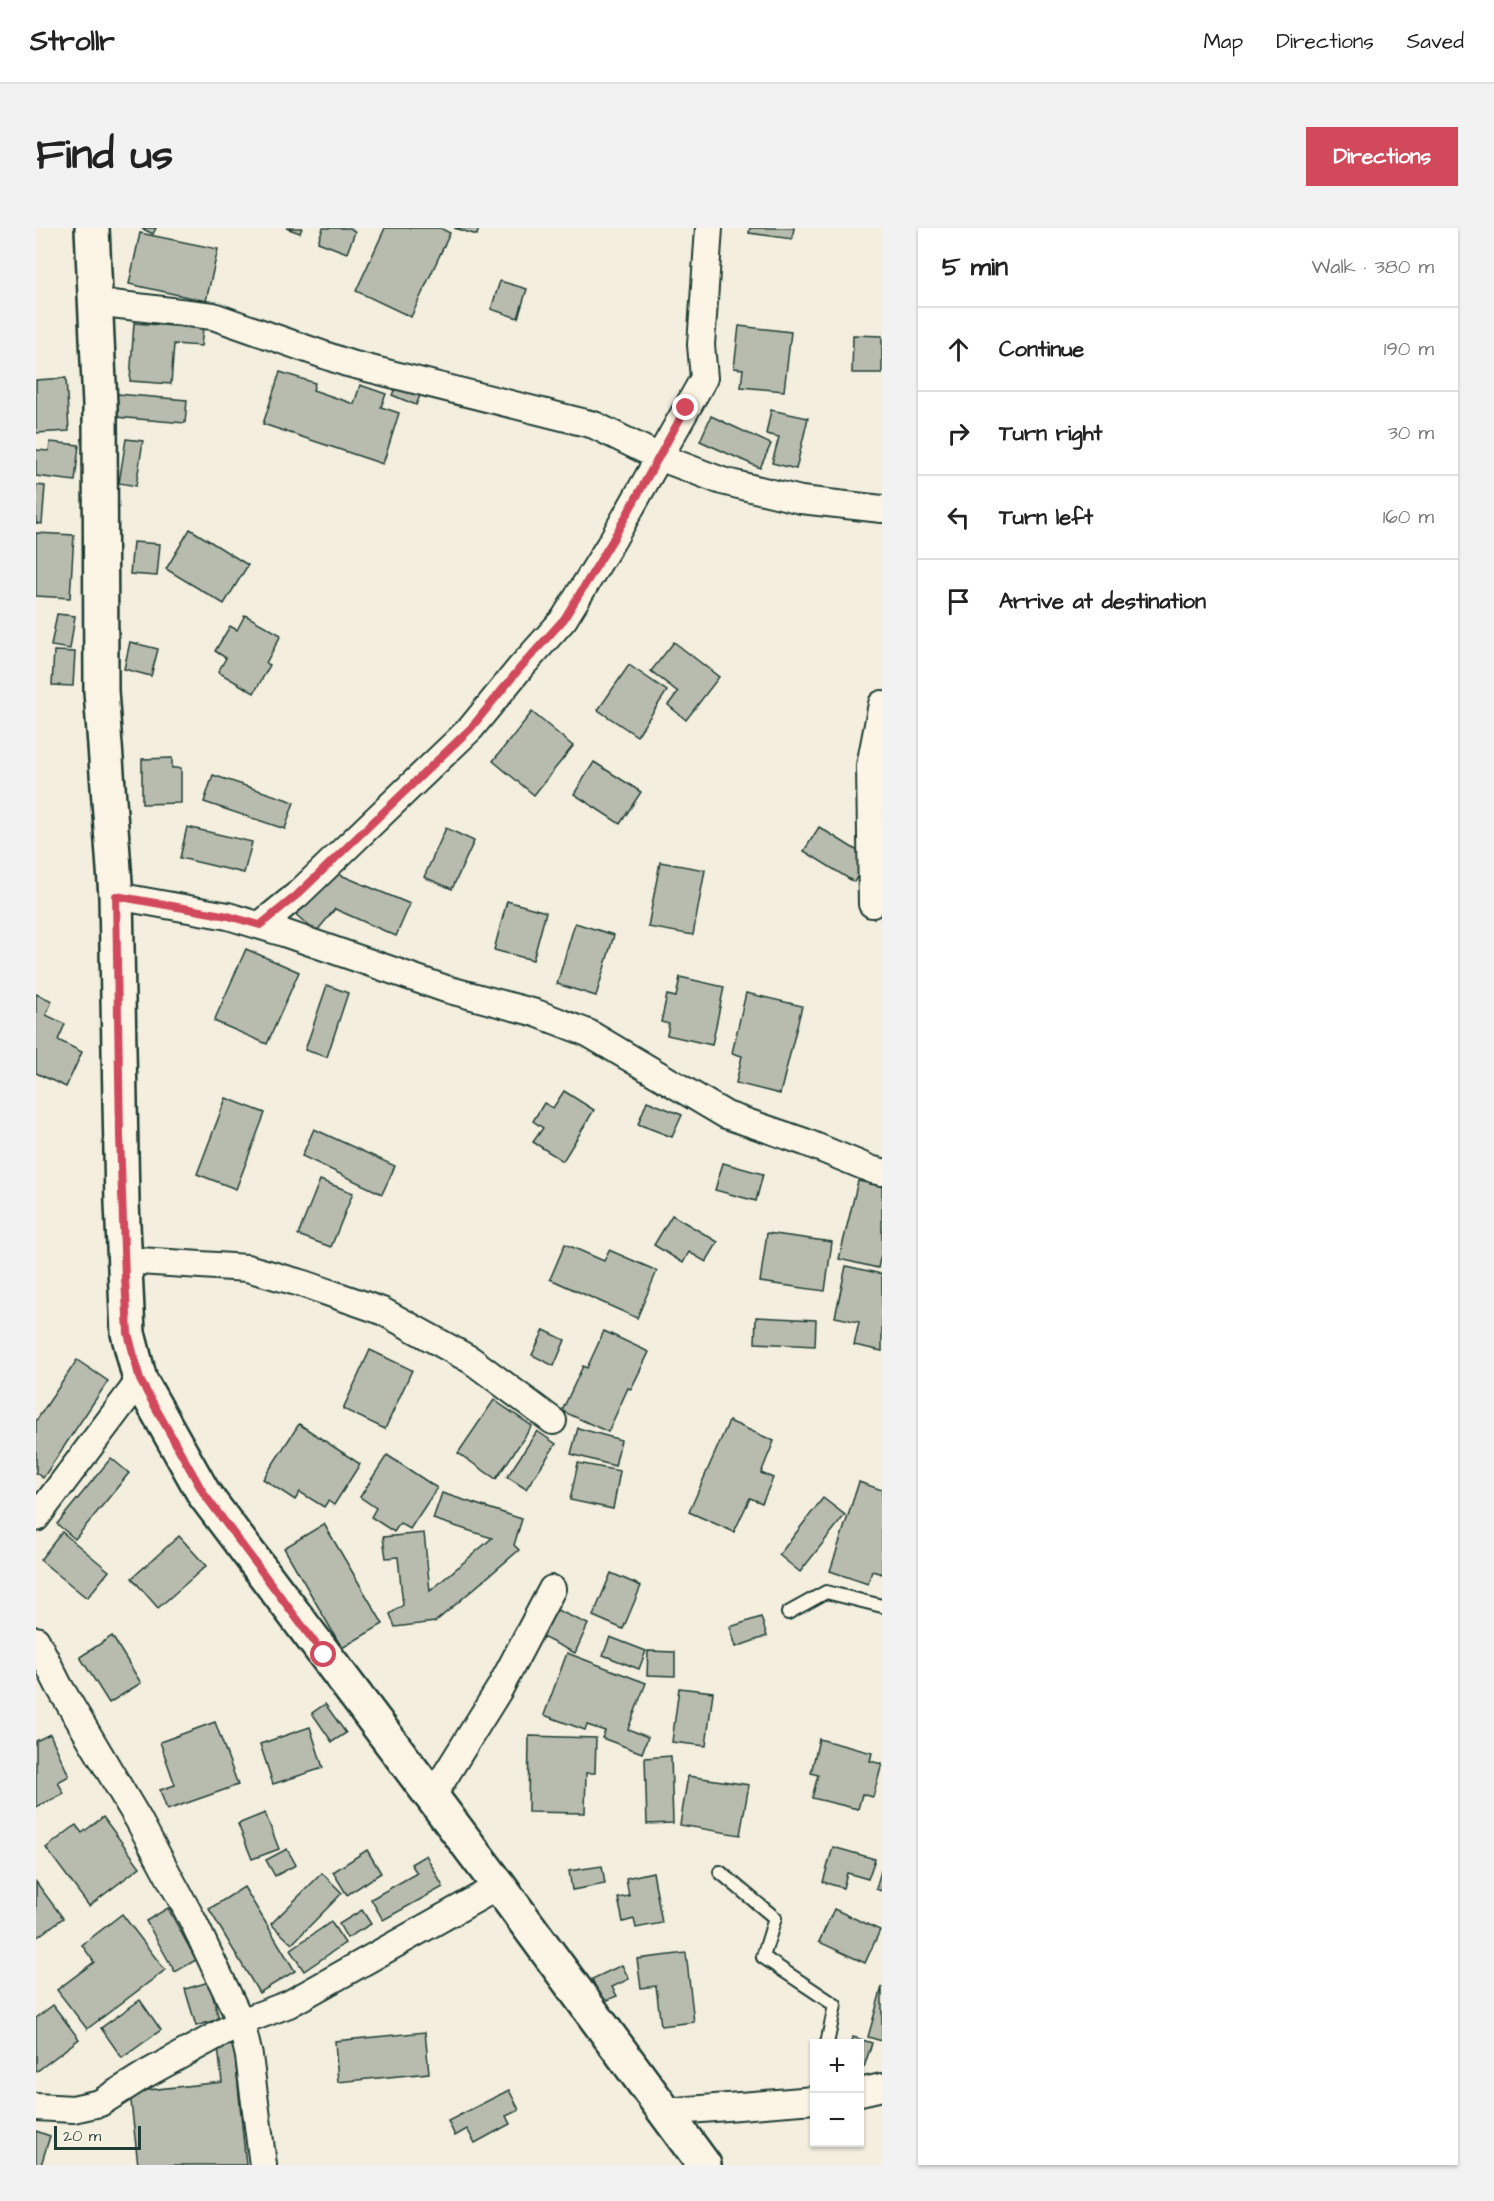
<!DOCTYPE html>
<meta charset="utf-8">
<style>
:root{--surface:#fff;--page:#f2f2f2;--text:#222;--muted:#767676;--line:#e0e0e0;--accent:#d1495b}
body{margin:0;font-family:"Architects Daughter",sans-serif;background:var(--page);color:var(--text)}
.controls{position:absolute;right:18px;bottom:18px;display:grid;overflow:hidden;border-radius:0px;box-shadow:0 2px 4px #0004}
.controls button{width:54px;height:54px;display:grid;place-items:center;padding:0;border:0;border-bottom:2px solid var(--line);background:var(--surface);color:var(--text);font:30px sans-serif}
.scale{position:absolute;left:18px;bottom:15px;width:87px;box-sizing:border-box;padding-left:6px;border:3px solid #1f3d34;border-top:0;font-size:16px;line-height:21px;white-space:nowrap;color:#1f3d34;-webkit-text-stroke:4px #fcf5e5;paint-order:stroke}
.stop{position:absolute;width:18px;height:18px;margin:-14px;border:4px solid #d1495b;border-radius:50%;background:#fff}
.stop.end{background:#d1495b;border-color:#fff;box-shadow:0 2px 6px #0008}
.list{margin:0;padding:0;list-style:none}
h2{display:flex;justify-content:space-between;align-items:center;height:78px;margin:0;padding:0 24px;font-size:26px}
h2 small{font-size:20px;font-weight:400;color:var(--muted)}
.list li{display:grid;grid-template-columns:39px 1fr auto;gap:18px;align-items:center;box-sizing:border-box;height:84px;padding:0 24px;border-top:2px solid var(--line)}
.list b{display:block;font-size:22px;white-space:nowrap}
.list em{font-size:20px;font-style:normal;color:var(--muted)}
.icon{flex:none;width:33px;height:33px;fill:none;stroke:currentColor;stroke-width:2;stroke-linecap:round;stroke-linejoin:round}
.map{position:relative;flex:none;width:846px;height:1937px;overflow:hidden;border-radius:0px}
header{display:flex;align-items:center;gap:36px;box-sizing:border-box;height:84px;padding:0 30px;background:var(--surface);border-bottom:2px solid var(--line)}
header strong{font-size:28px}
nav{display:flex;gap:33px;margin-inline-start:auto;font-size:21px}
.intro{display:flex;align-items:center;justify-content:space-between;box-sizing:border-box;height:144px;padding:0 36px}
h1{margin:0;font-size:42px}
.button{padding:15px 27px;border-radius:0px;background:var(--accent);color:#fff;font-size:21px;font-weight:700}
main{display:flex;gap:36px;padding:0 36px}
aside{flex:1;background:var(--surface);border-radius:0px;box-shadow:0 2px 4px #0004}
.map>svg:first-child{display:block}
.building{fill:#b8bcae;stroke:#1f3d34;stroke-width:1.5}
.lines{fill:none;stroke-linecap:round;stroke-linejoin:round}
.lane-casing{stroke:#1f3d34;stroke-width:16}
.street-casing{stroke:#1f3d34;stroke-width:30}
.secondary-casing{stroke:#1f3d34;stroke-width:38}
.lane{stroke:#fcf5e5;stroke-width:12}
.street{stroke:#fcf5e5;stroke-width:26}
.secondary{stroke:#fcf5e5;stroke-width:33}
.route{stroke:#d1495b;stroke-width:8}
</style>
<header>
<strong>Strollr</strong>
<nav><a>Map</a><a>Directions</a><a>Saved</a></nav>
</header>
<div class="intro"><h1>Find us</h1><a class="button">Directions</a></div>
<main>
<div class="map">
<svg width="846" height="1937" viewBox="0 0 846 1937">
<rect width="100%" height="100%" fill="#f3eede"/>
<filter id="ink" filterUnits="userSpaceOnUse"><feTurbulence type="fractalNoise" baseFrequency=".0167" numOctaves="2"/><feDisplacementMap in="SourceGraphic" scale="12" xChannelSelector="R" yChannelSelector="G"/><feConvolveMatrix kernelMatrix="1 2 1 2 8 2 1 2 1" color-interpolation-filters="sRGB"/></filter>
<g filter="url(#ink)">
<!-- building -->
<g class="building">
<polygon points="105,0 120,0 117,6"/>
<polygon points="250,0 266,0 264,5"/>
<polygon points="287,0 314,0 319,4 311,25 282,14"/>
<polygon points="349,0 404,0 414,5 375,89 320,63"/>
<polygon points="418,0 443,0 441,7"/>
<polygon points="714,0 758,0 756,11 713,5"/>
<polygon points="104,5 182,21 170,73 93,56"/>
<polygon points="464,53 491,61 482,90 455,81"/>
<polygon points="98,95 167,100 165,118 138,116 135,156 94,153"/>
<polygon points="703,98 755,104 748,163 705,159 707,141 698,140"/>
<polygon points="817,107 846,108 846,145 816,145"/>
<polygon points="244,144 279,155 277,162 318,176 324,157 350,166 345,179 363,185 347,236 227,196"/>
<polygon points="30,150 33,203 0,205 0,152"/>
<polygon points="363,153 386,163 380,177 356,167"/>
<polygon points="81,166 151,172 149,195 79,189"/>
<polygon points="735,182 772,190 760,241 736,235 743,209 730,206"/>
<polygon points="675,188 735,216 724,240 664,213"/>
<polygon points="90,211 107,213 100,258 83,255"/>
<polygon points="14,214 43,217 39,253 0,248 0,222 13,223"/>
<polygon points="0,257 9,258 6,296 0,295"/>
<polygon points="154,301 212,337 188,376 130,341"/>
<polygon points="0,305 38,307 34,370 0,368"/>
<polygon points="97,314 124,316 121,348 94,346"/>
<polygon points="21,386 39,388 34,421 15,418"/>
<polygon points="209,387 245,407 230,435 234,437 218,465 182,444 190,430 179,423 194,398 201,402"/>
<polygon points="94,414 122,421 115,448 88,441"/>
<polygon points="638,414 683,449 650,492 632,477 642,464 615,443"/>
<polygon points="18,423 39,424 37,458 16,457"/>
<polygon points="593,437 631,463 601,508 562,482"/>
<polygon points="496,484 537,518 498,567 457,533"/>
<polygon points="136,530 136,540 145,540 145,575 106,576 106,531"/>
<polygon points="558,534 605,564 584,596 538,566"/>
<polygon points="177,547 258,574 249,601 168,574"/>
<polygon points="151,599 216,614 208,645 144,630"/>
<polygon points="783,599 833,630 818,654 768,623"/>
<polygon points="410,600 438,613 416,661 388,649"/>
<polygon points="624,634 669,642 657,707 612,699"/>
<polygon points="295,643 374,676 360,708 299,681 280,704 258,685"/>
<polygon points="471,673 510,684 497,732 458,722"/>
<polygon points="539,695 578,707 560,768 521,756"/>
<polygon points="210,721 263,744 231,816 178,793"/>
<polygon points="644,749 688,759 676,817 631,807 633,796 625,794 631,767 640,769"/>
<polygon points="291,757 312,765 291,829 269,822"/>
<polygon points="710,765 766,778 744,866 700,855 706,828 696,825"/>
<polygon points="0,766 16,773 10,787 29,796 22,812 46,824 30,859 0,845"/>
<polygon points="528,863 558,882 527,933 497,914 507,900 497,893 508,875 517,880"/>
<polygon points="190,870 229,885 200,961 161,946"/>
<polygon points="611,873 646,887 636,909 602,896"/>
<polygon points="278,901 359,938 346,966 266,928"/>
<polygon points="687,935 727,946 720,973 679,962"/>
<polygon points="284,952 317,965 295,1019 262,1007"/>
<polygon points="822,953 846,958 846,1022 842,1040 803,1031"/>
<polygon points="636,987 682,1014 670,1034 653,1024 647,1035 618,1017"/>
<polygon points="731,1005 796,1014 789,1063 724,1054"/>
<polygon points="529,1016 568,1033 573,1022 621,1043 601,1090 514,1051"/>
<polygon points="810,1038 846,1046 846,1123 818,1117 823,1094 799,1089"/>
<polygon points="720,1089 780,1092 779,1118 719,1115"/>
<polygon points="508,1102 529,1112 518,1138 496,1127"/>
<polygon points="568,1103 613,1124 595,1161 592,1160 572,1204 526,1183 547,1138 551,1140"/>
<polygon points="334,1122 376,1142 349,1201 307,1181"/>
<polygon points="41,1132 72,1153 7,1250 0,1245 0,1193"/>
<polygon points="458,1172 496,1198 460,1251 422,1225"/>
<polygon points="693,1193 738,1213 725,1245 737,1250 726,1275 714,1270 698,1304 653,1284"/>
<polygon points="263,1196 324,1236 298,1277 292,1273 288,1279 264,1264 259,1272 227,1251"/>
<polygon points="542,1200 585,1212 579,1238 535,1226"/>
<polygon points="501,1203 520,1216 490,1261 471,1249"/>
<polygon points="351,1227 401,1260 374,1301 364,1295 358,1304 335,1289 340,1280 324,1269"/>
<polygon points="75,1230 93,1245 39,1311 21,1296"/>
<polygon points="542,1235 584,1243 577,1281 534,1272"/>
<polygon points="823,1254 846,1262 846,1346 836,1343 832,1356 794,1343"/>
<polygon points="406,1265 486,1291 478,1317 483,1322 399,1394 359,1399 354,1386 367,1377 362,1329 350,1330 347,1309 388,1305 394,1363 456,1310 397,1291"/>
<polygon points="787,1270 809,1287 764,1344 743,1327"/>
<polygon points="288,1296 347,1396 306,1420 248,1320"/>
<polygon points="26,1304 73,1343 51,1370 4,1332"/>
<polygon points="143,1308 170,1338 122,1380 96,1350"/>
<polygon points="575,1345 605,1358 587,1401 557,1388"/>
<polygon points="519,1381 552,1396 539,1425 506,1409"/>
<polygon points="725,1389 731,1408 700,1419 694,1399"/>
<polygon points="76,1408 105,1455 73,1475 44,1429"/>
<polygon points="574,1409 610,1423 603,1441 567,1427"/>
<polygon points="612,1423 639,1424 639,1448 611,1447"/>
<polygon points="531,1425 610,1455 592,1501 612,1509 606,1525 566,1510 569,1503 551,1497 549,1502 508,1487"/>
<polygon points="643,1460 677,1464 670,1518 636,1514"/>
<polygon points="289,1476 310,1505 296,1514 276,1485"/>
<polygon points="179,1494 202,1557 131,1582 124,1562 139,1557 124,1514"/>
<polygon points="274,1499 287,1540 237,1556 224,1516"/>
<polygon points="14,1506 33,1548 22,1554 28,1566 0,1579 0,1513"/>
<polygon points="493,1508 560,1510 559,1545 550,1545 549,1585 492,1584"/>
<polygon points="783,1511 836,1525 834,1533 846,1536 837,1569 826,1566 822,1581 776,1570 782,1547 775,1545"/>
<polygon points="635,1528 637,1595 611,1596 609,1530"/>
<polygon points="652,1548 713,1557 704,1607 644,1597"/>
<polygon points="229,1585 243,1621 216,1631 202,1596"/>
<polygon points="67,1589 104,1639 53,1678 10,1620 40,1597 46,1605"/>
<polygon points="797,1619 839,1631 832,1651 811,1645 807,1660 787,1654"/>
<polygon points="251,1621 260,1637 239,1648 230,1632"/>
<polygon points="331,1622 345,1645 311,1667 297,1644"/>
<polygon points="390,1627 407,1659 347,1692 335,1671 381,1645 375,1636"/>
<polygon points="566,1638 569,1656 536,1662 533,1643"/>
<polygon points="846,1639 846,1663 840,1661"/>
<polygon points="617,1644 626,1695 600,1700 598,1691 587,1694 582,1670 593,1668 590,1650"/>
<polygon points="286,1645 306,1665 256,1716 235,1696"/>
<polygon points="0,1654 27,1690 0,1710"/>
<polygon points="208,1659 259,1743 223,1765 173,1681"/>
<polygon points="132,1680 160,1732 139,1744 110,1693"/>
<polygon points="798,1681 844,1702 829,1735 783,1714"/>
<polygon points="326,1682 335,1696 311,1710 303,1696"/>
<polygon points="86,1686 129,1742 51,1801 21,1762 58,1734 46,1717"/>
<polygon points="295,1694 309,1715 268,1743 254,1722"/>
<polygon points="650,1725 658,1794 625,1798 620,1758 605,1760 601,1731"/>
<polygon points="586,1737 593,1751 576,1759 581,1768 567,1774 556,1751"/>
<polygon points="173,1754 183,1791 160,1798 149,1761"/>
<polygon points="846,1759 846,1813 832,1809"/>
<polygon points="104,1772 125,1802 86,1830 65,1800"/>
<polygon points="17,1777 43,1811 0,1844 0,1790"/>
<polygon points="389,1804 393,1845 302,1854 299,1813"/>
<polygon points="817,1809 836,1815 828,1839 824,1838 824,1816 815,1816"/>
<polygon points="198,1817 210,1937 102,1937 94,1864 186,1854 182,1819"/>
<polygon points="473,1862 483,1882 470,1888 474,1896 439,1915 431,1901 419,1908 412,1893"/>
<polygon points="0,1903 14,1908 5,1937 0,1937"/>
</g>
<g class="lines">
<!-- lane casing -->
<g class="lane-casing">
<g id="lane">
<polyline points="752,1385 790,1364 846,1378"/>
<polyline points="684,1644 739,1690 727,1729 799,1777 791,1816"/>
</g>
</g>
<!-- street casing -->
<g class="street-casing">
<g id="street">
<polyline points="59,74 177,88 311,135 558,197 623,229 686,253 765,272 846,281"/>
<polyline points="80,668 192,688 248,705 410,761 500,785 552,805 690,887 769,914 837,942 846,944"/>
<polyline points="836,676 834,538 846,476"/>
<polyline points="224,697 261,667 435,500 484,440 528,391 576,313 668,150 665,117 673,0"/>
<polyline points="88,1032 211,1040 268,1056 346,1083 435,1132 517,1193"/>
<polyline points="0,1290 104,1152"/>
<polyline points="0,1412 23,1458 102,1591 157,1693 205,1794 213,1828 227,1937"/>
<polyline points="396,1569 464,1460 516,1361"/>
<polyline points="824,1864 846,1859"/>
<polyline points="0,1879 37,1881 64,1875 110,1846 205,1794 253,1776 463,1658"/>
<polyline points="628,1884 778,1872"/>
</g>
</g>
<!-- secondary casing -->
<g class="secondary-casing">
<polyline id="secondary" points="56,0 64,177 65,463 80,668 86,975 92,1105 104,1152 168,1266 463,1658 668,1937"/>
</g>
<!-- lane -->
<use href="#lane" class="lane"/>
<!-- street -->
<use href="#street" class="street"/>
<!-- secondary -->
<use href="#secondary" class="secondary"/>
</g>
</g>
<g class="lines" filter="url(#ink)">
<!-- route -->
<polyline class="route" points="288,1427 168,1266 104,1152 92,1105 89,1050 84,908 80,668 192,688 224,697 261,667 435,500 484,440 528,391 576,313 650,180"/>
</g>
</svg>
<div class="controls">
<button>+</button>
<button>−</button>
</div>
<div class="scale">20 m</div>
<div class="stop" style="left:288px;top:1427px"></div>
<div class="stop end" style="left:650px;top:180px"></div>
</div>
<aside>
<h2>5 min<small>Walk · 380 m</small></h2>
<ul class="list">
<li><svg class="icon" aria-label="ahead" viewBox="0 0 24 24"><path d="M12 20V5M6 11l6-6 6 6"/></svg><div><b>Continue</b></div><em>190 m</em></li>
<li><svg class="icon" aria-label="right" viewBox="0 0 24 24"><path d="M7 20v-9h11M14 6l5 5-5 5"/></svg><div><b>Turn right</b></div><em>30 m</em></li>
<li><svg class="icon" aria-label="left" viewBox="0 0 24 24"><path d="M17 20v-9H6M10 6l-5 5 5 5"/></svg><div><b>Turn left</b></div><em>160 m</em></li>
<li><svg class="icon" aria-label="arrive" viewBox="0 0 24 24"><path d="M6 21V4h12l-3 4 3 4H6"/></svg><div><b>Arrive at destination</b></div></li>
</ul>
</aside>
</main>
